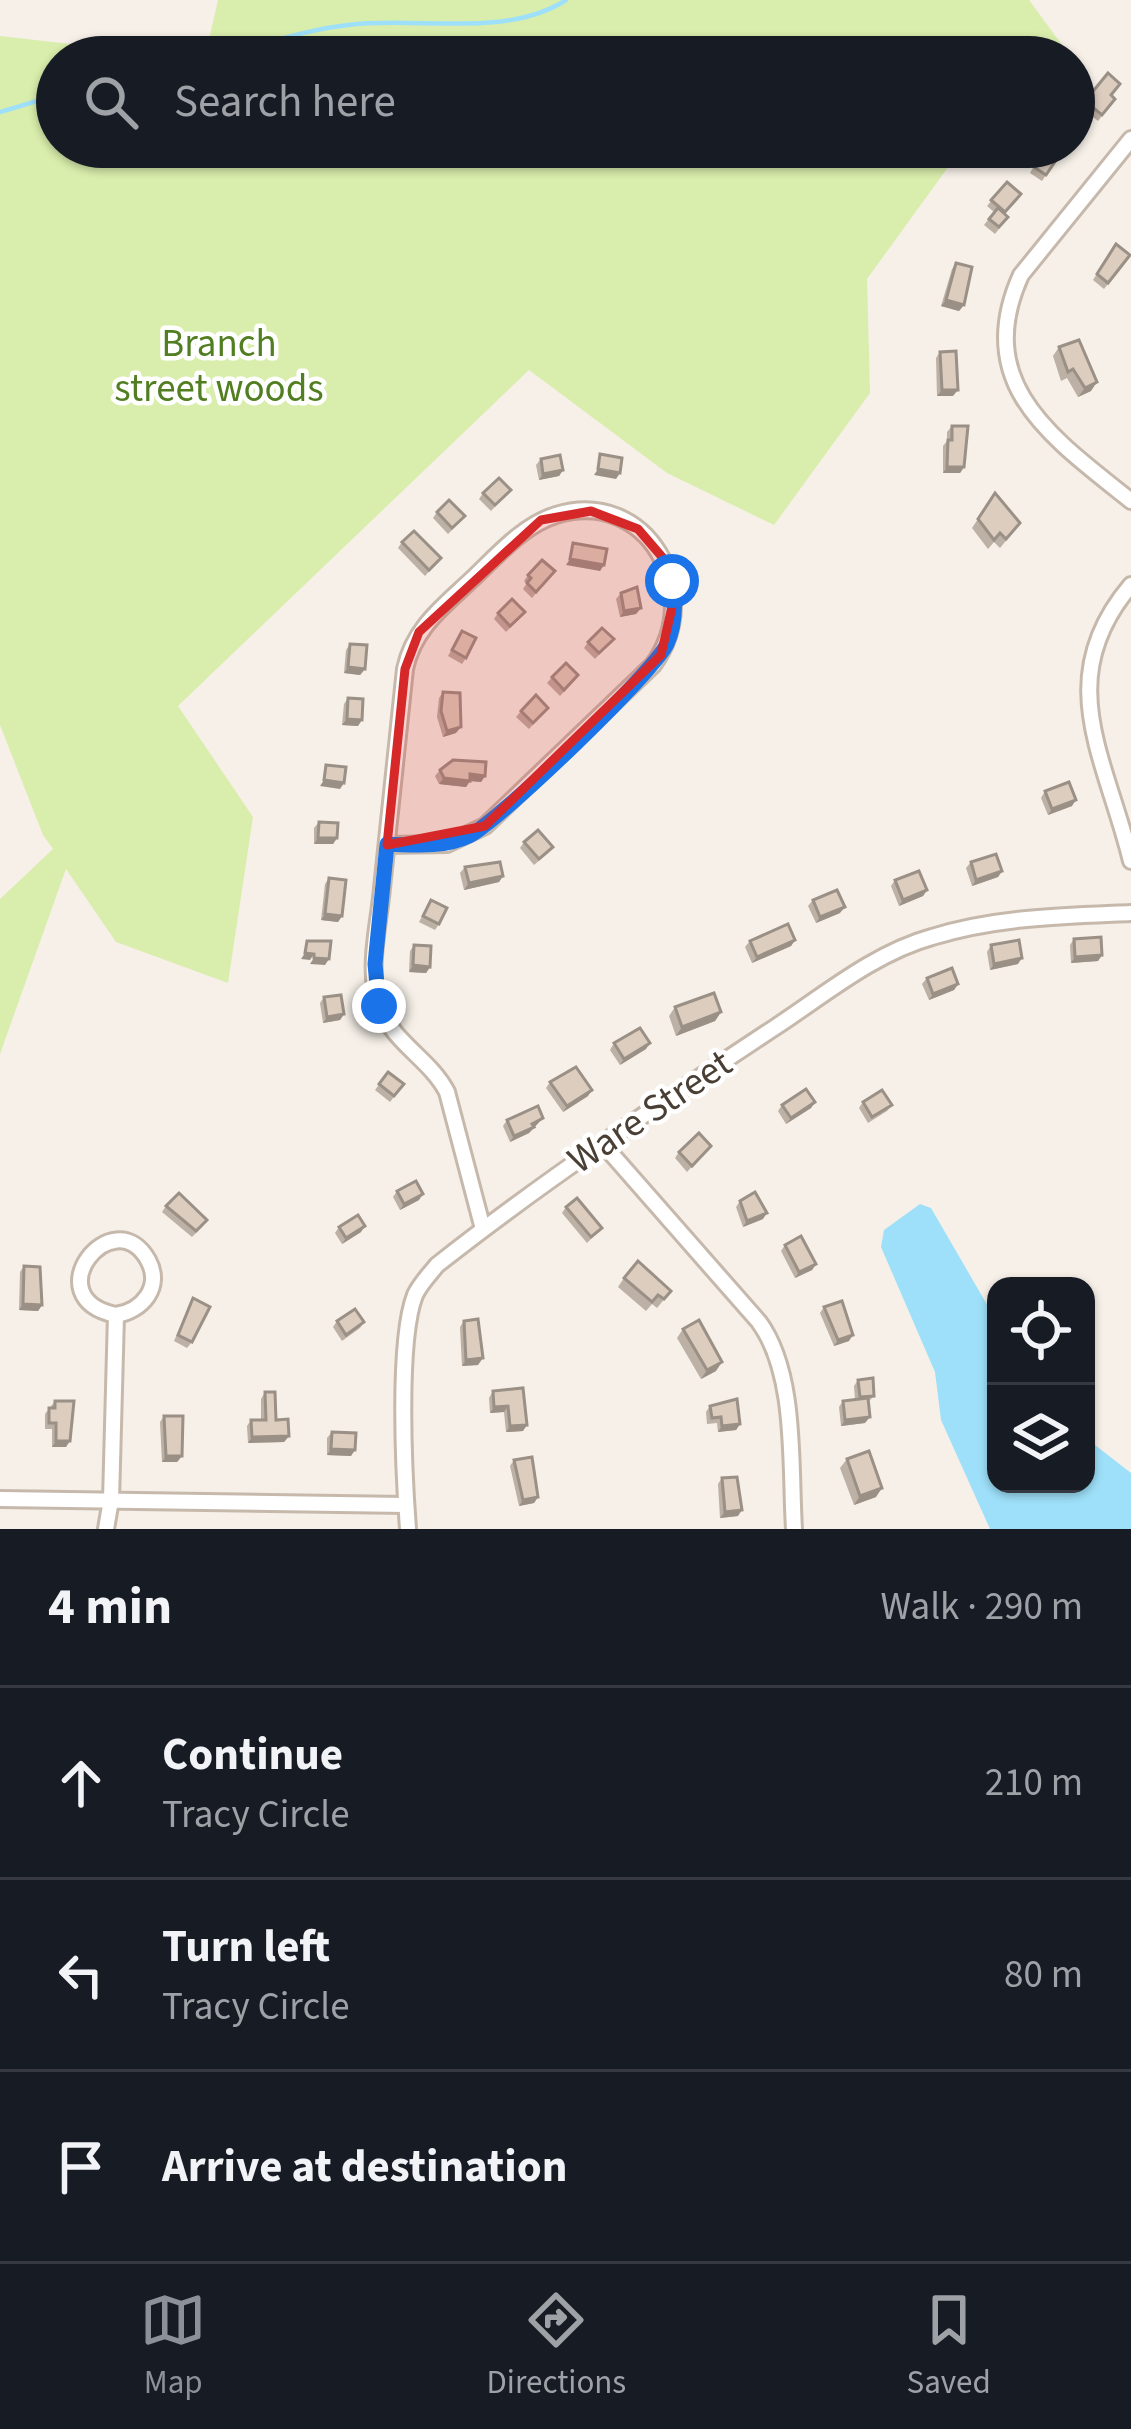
<!DOCTYPE html>
<meta charset="utf-8">
<style>
:root{--surface:#171b24;--page:#242831;--text:#f1f3f6;--muted:#9ea1a6;--line:#363941;--accent:#8c9099}
body{margin:0;font-family:"Source Sans 3",sans-serif;background:var(--page);color:var(--text)}
.controls{position:absolute;right:36px;bottom:36px;display:grid;overflow:hidden;border-radius:24px;box-shadow:0 3px 9px #0004}
.controls button{width:108px;height:108px;display:grid;place-items:center;padding:0;border:0;border-bottom:3px solid var(--line);background:var(--surface);color:var(--text);font:60px sans-serif}
.stop{position:absolute;width:36px;height:36px;margin:-27px;border:9px solid #1a73e8;border-radius:50%;background:#fff}
.stop.end{background:#1a73e8;border-color:#fff;box-shadow:0 3px 12px #0008}
.list{margin:0;padding:0;list-style:none}
h2{display:flex;justify-content:space-between;align-items:center;height:156px;margin:0;padding:0 48px;font-size:51px}
h2 small{font-size:39px;font-weight:400;color:var(--muted)}
.list li{display:grid;grid-template-columns:78px 1fr auto;gap:36px;align-items:center;box-sizing:border-box;height:192px;padding:0 48px;border-top:3px solid var(--line)}
.list b{display:block;font-size:45px;white-space:nowrap}
.list p{margin:0;font-size:39px;white-space:nowrap;color:var(--muted)}
.list em{font-size:39px;font-style:normal;color:var(--muted)}
.icon{flex:none;width:66px;height:66px;fill:none;stroke:currentColor;stroke-width:2;stroke-linecap:round;stroke-linejoin:round}
.map{position:relative;flex:none;width:1131px;height:1529px;overflow:hidden}
.search{position:absolute;background:var(--surface);box-shadow:0 3px 9px #0004;left:36px;right:36px;top:36px;height:132px;display:flex;align-items:center;gap:30px;box-sizing:border-box;padding:0 42px;border-radius:66px;color:var(--muted);font-size:45px}
.sheet{height:732px;background:var(--surface)}
nav{display:flex;justify-content:space-around;align-items:center;box-sizing:border-box;height:168px;border-top:3px solid var(--line);background:var(--surface);font-size:33px;color:var(--muted)}
nav a{display:grid;justify-items:center;gap:6px}
nav .on{color:var(--accent)}
.map>svg:first-child{display:block}
.green{fill:#d9eeac}
.water{fill:#9ee0f9}
.lines{fill:none;stroke-linecap:round;stroke-linejoin:round}
.stream{stroke:#9ee0f9;stroke-width:4.5}
.street-casing{stroke:#c6b9ac;stroke-width:20}
.street{stroke:#fff;stroke-width:14}
.wall{fill:#bdb0a4}
.shaded-wall{fill:#9a9086}
.building{fill:#dccdbf;stroke:#9a9086;stroke-width:3}
.route{stroke:#1a73e8;stroke-width:15}
.marked{fill:#d62828;fill-opacity:0.2;stroke:#d62828;stroke-width:9;stroke-linejoin:round}
.labels{text-anchor:middle;dominant-baseline:central;stroke-width:9;stroke-linejoin:round;paint-order:stroke}
.park-label{font-size:39px;fill:#507e20;stroke:#fff}
.street-label{font-size:39px;fill:#4a3f35;stroke:#fff}
</style>
<div class="map">
<svg width="1131" height="1529" viewBox="0 0 1131 1529">
<rect width="100%" height="100%" fill="#f6f0e8"/>
<!-- green -->
<g class="green">
<polygon points="218,0 1029,0 1071,57 205,57"/>
<polygon points="0,36 185,57 57,57 57,147 974,147 954,159 867,279 870,393 774,525 667,473 529,370 178,706 253,817 228,983 116,942 66,869 0,1054 0,899 53,849 43,835 0,725"/>
</g>
<!-- water -->
<polygon class="water" points="920,1204 931,1208 996,1320 996,1484 1086,1484 1086,1438 1131,1473 1131,1529 990,1529 941,1420 935,1372 881,1247 884,1230"/>
<g class="lines">
<!-- stream -->
<g class="stream">
<path d="M214,57C258,46 303,30 348,25C415,16 506,39 566,0"/>
<polyline points="0,112 57,95"/>
</g>
<!-- street casing -->
<g class="street-casing">
<g id="street">
<path d="M1131,139L1021,275C971,385 1054,439 1131,501"/>
<path d="M1131,585C1051,679 1106,758 1131,861"/>
<path d="M387,845L447,844L485,826L653,665C706,593 647,487 556,515C521,526 495,558 469,582C441,608 413,630 405,669C398,742 390,815 382,888C379,925 366,971 380,1007C393,1043 430,1059 447,1092L483,1229"/>
<path d="M602,1143L759,1322C797,1374 790,1466 794,1529"/>
<polyline points="0,1499 406,1505"/>
<path d="M106,1529L111,1500L116,1315C142,1311 163,1287 148,1260C113,1199 34,1298 116,1315"/>
<path d="M408,1529C404,1476 397,1341 415,1295C420,1284 429,1275 437,1265C545,1180 659,1104 774,1028C823,996 874,953 932,937C997,917 1063,916 1131,913"/>
</g>
</g>
<!-- street -->
<use href="#street" class="street"/>
</g>
<!-- wall -->
<g class="wall">
<polygon points="1108,73 1111,95 1115,99 1098,121 1080,107"/>
<polygon points="1045,147 1065,147 1042,181 1030,173"/>
<polygon points="1007,182 1021,194 1004,214 1008,217 995,234 984,225 994,212 987,206"/>
<polygon points="1116,244 1130,255 1104,289 1093,280"/>
<polygon points="956,263 964,305 959,311 941,306 952,269"/>
<polygon points="1059,347 1091,391 1078,397 1067,378 1061,381 1053,356"/>
<polygon points="940,352 953,396 937,396 936,358"/>
<polygon points="952,426 964,467 960,473 943,473 943,446 947,441 947,432"/>
<polygon points="541,459 563,470 559,476 539,480 536,465"/>
<polygon points="511,490 491,511 479,499 483,493"/>
<polygon points="995,493 1013,532 1000,548 994,542 988,549 972,528"/>
<polygon points="437,512 460,522 448,534 433,518"/>
<polygon points="402,542 441,558 425,576 398,548"/>
<polygon points="528,575 550,577 532,598 523,589 527,583 524,581"/>
<polygon points="621,593 641,608 636,614 620,617 616,599"/>
<polygon points="498,613 520,618 506,632 494,619"/>
<polygon points="462,631 466,658 462,664 448,656"/>
<polygon points="614,639 595,659 584,648 588,642"/>
<polygon points="350,644 365,669 360,675 344,673 346,650"/>
<polygon points="552,677 574,681 560,696 547,683"/>
<polygon points="443,692 456,733 443,737 437,717 439,698"/>
<polygon points="348,698 358,726 342,725 344,704"/>
<polygon points="548,708 529,729 516,717 521,711"/>
<polygon points="440,770 485,776 481,782 470,781 466,787 439,784 435,776"/>
<polygon points="1045,791 1072,806 1048,815 1041,798"/>
<polygon points="319,822 337,838 333,844 314,844 314,828"/>
<polygon points="524,842 548,853 534,865 520,848"/>
<polygon points="971,862 1002,871 998,877 972,886 966,868"/>
<polygon points="465,867 503,876 499,882 464,890 460,873"/>
<polygon points="329,878 342,916 338,922 321,920 325,884"/>
<polygon points="895,880 927,890 923,896 899,906 891,886"/>
<polygon points="431,900 439,924 435,930 419,922"/>
<polygon points="813,900 840,913 816,923 808,906"/>
<polygon points="1074,939 1102,955 1098,961 1071,963 1070,945"/>
<polygon points="795,940 791,946 752,963 745,947 750,941"/>
<polygon points="414,945 430,967 426,973 409,972 410,951"/>
<polygon points="991,945 1018,964 990,970 987,952"/>
<polygon points="927,978 958,984 954,990 929,1000 922,984"/>
<polygon points="324,997 344,1014 340,1020 323,1023 320,1003"/>
<polygon points="675,1007 721,1012 715,1021 676,1036 669,1016"/>
<polygon points="614,1043 646,1049 620,1065 610,1050"/>
<polygon points="388,1072 404,1084 390,1102 375,1090"/>
<polygon points="550,1082 588,1096 563,1112 546,1088"/>
<polygon points="815,1102 811,1108 786,1124 778,1111 782,1105"/>
<polygon points="863,1102 892,1105 887,1111 868,1123 859,1108"/>
<polygon points="543,1118 529,1133 510,1142 503,1126 507,1120"/>
<polygon points="711,1146 687,1172 675,1158 679,1152"/>
<polygon points="397,1191 419,1200 400,1210 393,1197"/>
<polygon points="740,1201 763,1219 743,1227 736,1207"/>
<polygon points="166,1206 203,1226 192,1237 162,1212"/>
<polygon points="566,1207 602,1228 587,1243 562,1213"/>
<polygon points="339,1227 361,1232 342,1244 335,1233"/>
<polygon points="785,1245 816,1264 812,1270 795,1278 781,1251"/>
<polygon points="24,1266 42,1305 38,1311 19,1310 20,1272"/>
<polygon points="624,1278 671,1291 657,1308 652,1304 646,1311 618,1287"/>
<polygon points="193,1298 192,1342 187,1348 174,1341"/>
<polygon points="824,1307 849,1341 834,1346 820,1313"/>
<polygon points="337,1321 364,1322 360,1328 342,1341 333,1327"/>
<polygon points="464,1321 478,1365 462,1366 460,1327"/>
<polygon points="683,1329 716,1371 701,1379 677,1338"/>
<polygon points="858,1380 874,1396 868,1402 865,1423 841,1426 839,1407 843,1401 855,1400 854,1386"/>
<polygon points="523,1388 523,1431 506,1432 504,1412 490,1413 489,1398 493,1391"/>
<polygon points="265,1392 276,1420 289,1436 284,1442 248,1443 247,1426 251,1420 261,1420 261,1399"/>
<polygon points="55,1401 66,1447 52,1447 52,1429 45,1429 45,1414"/>
<polygon points="710,1406 740,1424 736,1430 718,1432 717,1423 707,1424 706,1412"/>
<polygon points="164,1416 182,1456 177,1462 162,1462 160,1422"/>
<polygon points="332,1432 351,1456 327,1455 327,1438"/>
<polygon points="847,1459 876,1497 854,1505 840,1468"/>
<polygon points="514,1460 538,1497 534,1503 519,1506 510,1466"/>
<polygon points="722,1478 738,1516 720,1518 718,1484"/>
</g>
<!-- shaded-wall -->
<g class="shaded-wall">
<polygon points="946,300 964,305 959,311 941,306"/>
<polygon points="1097,382 1091,391 1078,397 1085,388"/>
<polygon points="942,390 958,390 953,396 937,396"/>
<polygon points="947,467 964,467 960,473 943,473"/>
<polygon points="598,469 620,473 616,479 594,475"/>
<polygon points="563,470 559,476 539,480 543,474"/>
<polygon points="570,559 604,565 600,571 566,565"/>
<polygon points="641,608 636,614 620,617 624,611"/>
<polygon points="348,667 365,669 360,675 344,673"/>
<polygon points="347,719 362,720 358,726 342,725"/>
<polygon points="461,727 456,733 443,737 447,731"/>
<polygon points="470,774 485,776 481,782 470,781 466,787 439,784 444,778"/>
<polygon points="324,780 344,783 340,789 320,786"/>
<polygon points="1076,800 1072,806 1048,815 1052,809"/>
<polygon points="318,838 337,838 333,844 314,844"/>
<polygon points="1002,871 998,877 972,886 976,880"/>
<polygon points="503,876 499,882 464,890 469,883"/>
<polygon points="927,890 923,896 899,906 903,900"/>
<polygon points="845,907 840,913 816,923 820,917"/>
<polygon points="325,914 342,916 338,922 321,920"/>
<polygon points="795,940 791,946 752,963 757,957"/>
<polygon points="305,953 314,954 310,960 301,959"/>
<polygon points="1102,955 1098,961 1071,963 1075,957"/>
<polygon points="314,958 329,959 325,965 310,964"/>
<polygon points="1022,958 1018,964 990,970 994,964"/>
<polygon points="413,965 430,967 426,973 409,972"/>
<polygon points="958,984 954,990 929,1000 933,994"/>
<polygon points="721,1012 715,1021 676,1036 682,1027"/>
<polygon points="344,1014 340,1020 323,1023 327,1017"/>
<polygon points="650,1043 646,1049 620,1065 624,1059"/>
<polygon points="592,1090 588,1096 563,1112 567,1106"/>
<polygon points="815,1102 811,1108 786,1124 791,1118"/>
<polygon points="543,1118 529,1133 510,1142 514,1136"/>
<polygon points="423,1194 419,1200 400,1210 404,1204"/>
<polygon points="767,1213 763,1219 743,1227 747,1221"/>
<polygon points="365,1226 361,1232 342,1244 346,1238"/>
<polygon points="816,1264 812,1270 795,1278 799,1272"/>
<polygon points="23,1304 42,1305 38,1311 19,1310"/>
<polygon points="853,1335 849,1341 834,1346 838,1340"/>
<polygon points="483,1358 478,1365 462,1366 466,1360"/>
<polygon points="722,1362 716,1371 701,1379 707,1370"/>
<polygon points="508,1406 504,1412 490,1413 494,1407"/>
<polygon points="870,1417 865,1423 841,1426 845,1420"/>
<polygon points="740,1424 736,1430 718,1432 722,1426"/>
<polygon points="527,1425 523,1431 506,1432 510,1426"/>
<polygon points="289,1436 284,1442 248,1443 252,1437"/>
<polygon points="56,1441 70,1441 66,1447 52,1447"/>
<polygon points="331,1449 355,1450 351,1456 327,1455"/>
<polygon points="166,1456 182,1456 177,1462 162,1462"/>
<polygon points="882,1488 876,1497 854,1505 860,1496"/>
<polygon points="538,1497 534,1503 519,1506 523,1500"/>
<polygon points="742,1510 738,1516 720,1518 725,1512"/>
</g>
<!-- building -->
<g class="building">
<polygon points="1108,73 1120,84 1111,95 1115,99 1102,115 1085,101"/>
<polygon points="1046,147 1065,147 1046,175 1034,167"/>
<polygon points="1007,182 1021,194 1005,212 991,200"/>
<polygon points="998,208 1008,217 999,227 989,219"/>
<polygon points="1116,244 1130,255 1108,283 1097,274"/>
<polygon points="956,263 972,267 964,305 946,300"/>
<polygon points="1079,340 1097,382 1085,388 1073,369 1068,372 1059,347"/>
<polygon points="956,351 958,390 942,390 940,352"/>
<polygon points="952,426 968,426 964,467 947,467 948,440 952,440"/>
<polygon points="600,454 622,458 620,473 598,469"/>
<polygon points="560,455 563,470 543,474 541,459"/>
<polygon points="499,478 511,490 495,505 483,493"/>
<polygon points="995,493 1020,523 1006,539 1000,533 994,540 978,519"/>
<polygon points="449,500 465,516 452,528 437,512"/>
<polygon points="414,531 441,558 429,570 402,542"/>
<polygon points="573,543 607,549 604,565 570,559"/>
<polygon points="542,560 555,571 536,592 527,583 531,578 528,575"/>
<polygon points="637,587 641,608 624,611 621,593"/>
<polygon points="512,599 525,612 510,626 498,613"/>
<polygon points="602,628 614,639 599,653 588,642"/>
<polygon points="462,631 476,638 466,658 452,650"/>
<polygon points="350,644 367,645 365,669 348,667"/>
<polygon points="566,663 578,675 564,690 552,677"/>
<polygon points="443,692 460,693 461,727 447,731 441,711"/>
<polygon points="536,695 548,708 533,723 521,711"/>
<polygon points="348,698 363,699 362,720 347,719"/>
<polygon points="453,760 486,762 485,776 470,774 470,781 444,778 440,770"/>
<polygon points="326,765 346,767 344,783 324,780"/>
<polygon points="1069,782 1076,800 1052,809 1045,791"/>
<polygon points="319,822 338,823 337,838 318,838"/>
<polygon points="538,830 553,847 539,859 524,842"/>
<polygon points="996,854 1002,871 976,880 971,862"/>
<polygon points="500,862 503,876 469,883 465,867"/>
<polygon points="919,871 927,890 903,900 895,880"/>
<polygon points="329,878 346,880 342,916 325,914"/>
<polygon points="837,890 845,907 820,917 813,900"/>
<polygon points="431,900 447,908 439,924 423,916"/>
<polygon points="788,924 795,940 757,957 750,941"/>
<polygon points="1101,937 1102,955 1075,957 1074,939"/>
<polygon points="1019,940 1022,958 994,964 991,945"/>
<polygon points="307,941 331,941 329,959 314,958 314,954 305,953"/>
<polygon points="414,945 431,946 430,967 413,965"/>
<polygon points="952,968 958,984 933,994 927,978"/>
<polygon points="714,993 721,1012 682,1027 675,1007"/>
<polygon points="341,995 344,1014 327,1017 324,997"/>
<polygon points="640,1028 650,1043 624,1059 614,1043"/>
<polygon points="576,1067 592,1090 567,1106 550,1082"/>
<polygon points="388,1072 404,1084 394,1096 379,1084"/>
<polygon points="806,1089 815,1102 791,1118 782,1105"/>
<polygon points="882,1090 892,1105 872,1117 863,1102"/>
<polygon points="538,1106 543,1118 532,1124 534,1127 514,1136 507,1120"/>
<polygon points="699,1133 711,1146 692,1166 679,1152"/>
<polygon points="416,1181 423,1194 404,1204 397,1191"/>
<polygon points="755,1192 767,1213 747,1221 740,1201"/>
<polygon points="179,1193 207,1220 196,1231 166,1206"/>
<polygon points="577,1198 602,1228 591,1237 566,1207"/>
<polygon points="358,1215 365,1226 346,1238 339,1227"/>
<polygon points="801,1236 816,1264 799,1272 785,1245"/>
<polygon points="638,1261 671,1291 664,1299 658,1295 652,1302 624,1278"/>
<polygon points="24,1266 40,1267 42,1305 23,1304"/>
<polygon points="193,1298 210,1307 192,1342 178,1335"/>
<polygon points="842,1301 853,1335 838,1340 824,1307"/>
<polygon points="355,1309 364,1322 346,1335 337,1321"/>
<polygon points="478,1319 483,1358 466,1360 464,1321"/>
<polygon points="699,1320 722,1362 707,1370 683,1329"/>
<polygon points="873,1378 874,1396 860,1397 858,1380"/>
<polygon points="523,1388 527,1425 510,1426 508,1406 494,1407 493,1391"/>
<polygon points="265,1392 275,1392 276,1420 288,1419 289,1436 252,1437 251,1420 266,1420"/>
<polygon points="868,1398 870,1417 845,1420 843,1401"/>
<polygon points="737,1399 740,1424 722,1426 721,1417 712,1418 710,1406"/>
<polygon points="55,1401 74,1401 70,1441 56,1441 56,1423 49,1423 49,1408 55,1408"/>
<polygon points="164,1416 183,1416 182,1456 166,1456"/>
<polygon points="332,1432 356,1433 355,1450 331,1449"/>
<polygon points="869,1451 882,1488 860,1496 847,1459"/>
<polygon points="532,1457 538,1497 523,1500 514,1460"/>
<polygon points="737,1477 742,1510 725,1512 722,1478"/>
</g>
<g class="lines">
<!-- route -->
<path class="route" d="M379,1006L375,964L387,844C414,845 444,848 469,836C499,821 653,673 667,644C676,624 676,603 672,581"/>
</g>
<!-- marked area -->
<path class="marked" d="M591,511L638,529L663,558L675,594L661,655L485,826L387,845L405,669L419,632L541,520Z"/>
<g class="labels">
<!-- park labels -->
<g class="park-label">
<text x="219" y="344">Branch<tspan x="219" dy="45">street woods</tspan></text>
</g>
<!-- street labels -->
<g class="street-label">
<text transform="translate(650 1112) rotate(-34)">Ware Street</text>
</g>
</g>
</svg>
<div class="controls">
<button><svg class="icon" aria-label="locate" viewBox="0 0 24 24"><circle cx="12" cy="12" r="6"/><path d="M12 2v4M12 18v4M2 12h4M18 12h4"/></svg></button>
<button><svg class="icon" aria-label="layers" viewBox="0 0 24 24"><path d="M12 4l9 5-9 5-9-5zM3 14l9 5 9-5"/></svg></button>
</div>
<div class="stop" style="left:672px;top:581px"></div>
<div class="stop end" style="left:379px;top:1006px"></div>
<div class="search"><svg class="icon" aria-label="search" viewBox="0 0 24 24"><circle cx="10" cy="10" r="6"/><path d="M15 15l6 6"/></svg>Search here</div>
</div>
<section class="sheet">
<h2>4 min<small>Walk · 290 m</small></h2>
<ul class="list">
<li><svg class="icon" aria-label="ahead" viewBox="0 0 24 24"><path d="M12 20V5M6 11l6-6 6 6"/></svg><div><b>Continue</b><p>Tracy Circle</p></div><em>210 m</em></li>
<li><svg class="icon" aria-label="left" viewBox="0 0 24 24"><path d="M17 20v-9H6M10 6l-5 5 5 5"/></svg><div><b>Turn left</b><p>Tracy Circle</p></div><em>80 m</em></li>
<li><svg class="icon" aria-label="arrive" viewBox="0 0 24 24"><path d="M6 21V4h12l-3 4 3 4H6"/></svg><div><b>Arrive at destination</b></div></li>
</ul>
</section>
<nav>
<a class="on"><svg class="icon" aria-label="map" viewBox="0 0 24 24"><path d="M3 6l6-2 6 2 6-2v14l-6 2-6-2-6 2zM9 4v14M15 6v14"/></svg>Map</a>
<a><svg class="icon" aria-label="directions" viewBox="0 0 24 24"><path d="M12 3l9 9-9 9-9-9zM9 14v-3h6M13 9l2 2-2 2"/></svg>Directions</a>
<a><svg class="icon" aria-label="saved" viewBox="0 0 24 24"><path d="M7 4h10v16l-5-4-5 4z"/></svg>Saved</a>
</nav>
